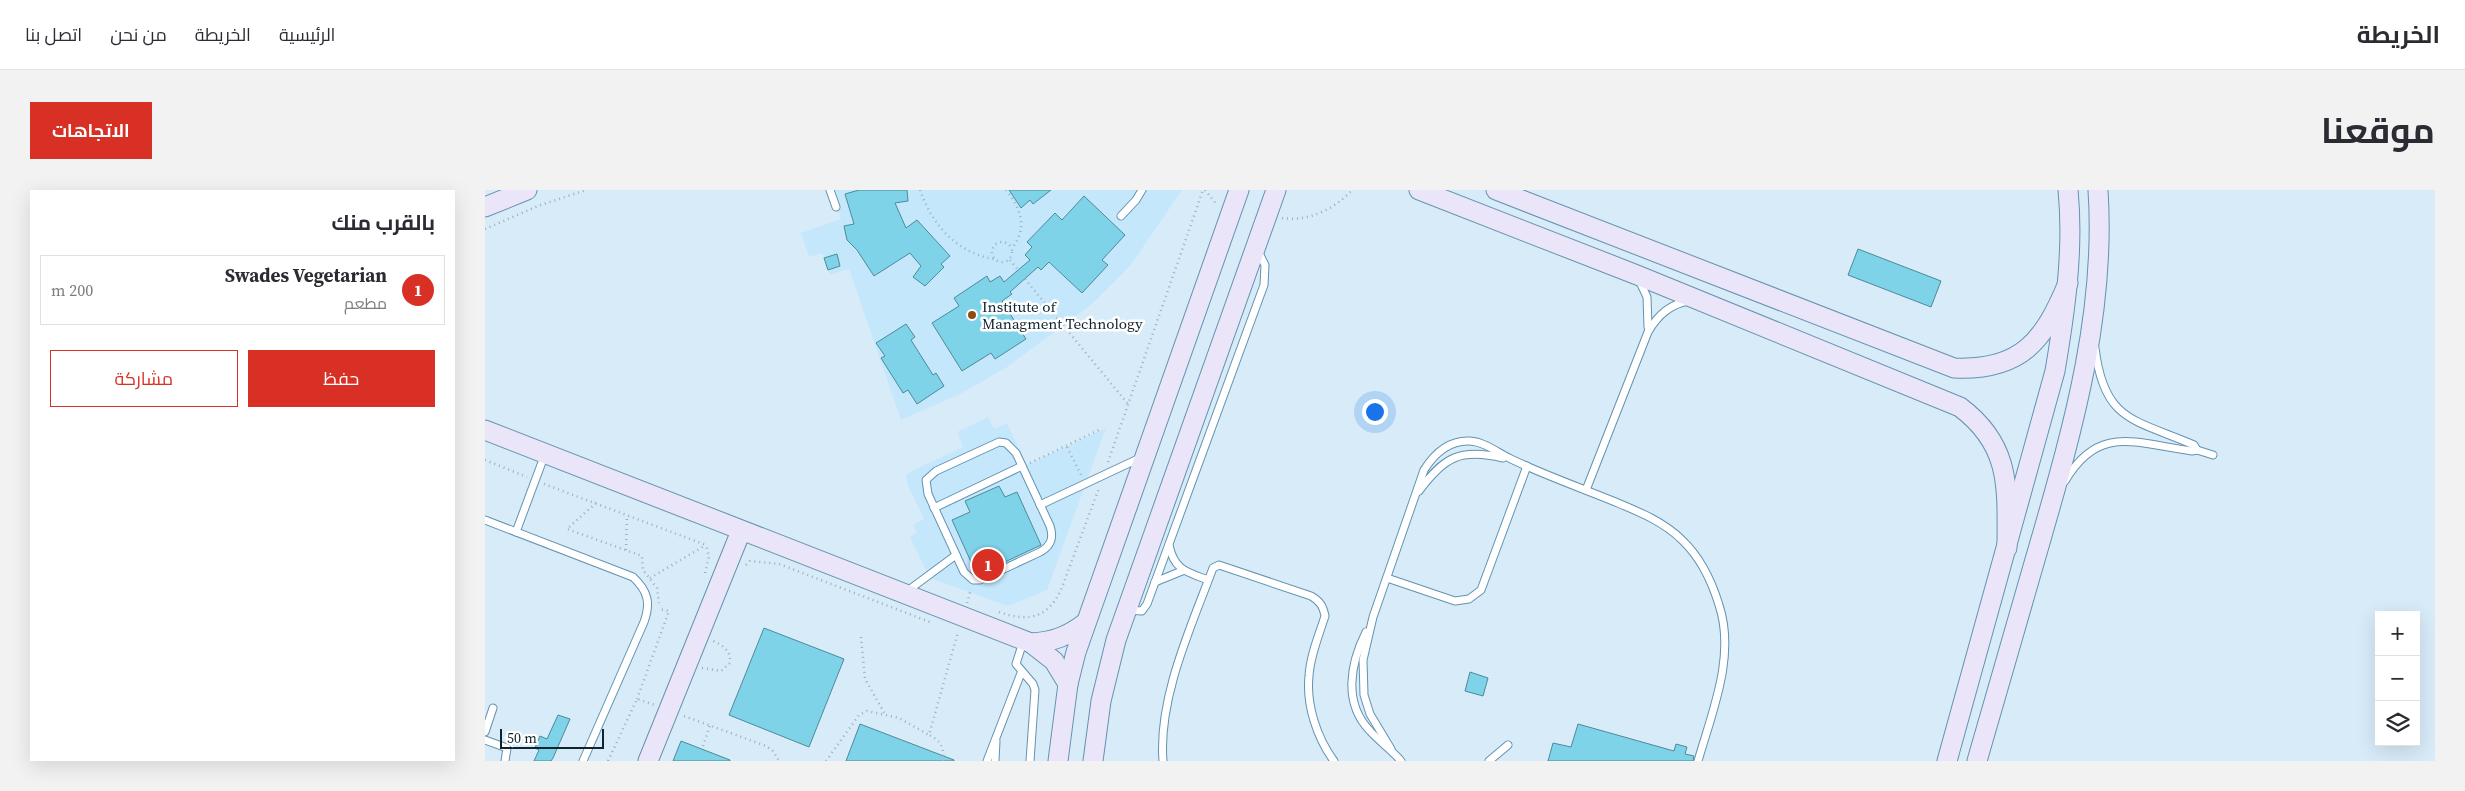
<!DOCTYPE html>
<html lang="ar">
<meta charset="utf-8">
<style>
:root{--surface:#fff;--page:#f2f2f3;--text:#2b2b33;--muted:#7c7c81;--line:#e1e1e2;--accent:#d93025}
body{margin:0;font-family:"Source Serif 4",Cairo,serif;background:var(--page);color:var(--text);direction:rtl}
.controls{position:absolute;right:15px;bottom:15px;display:grid;overflow:hidden;border-radius:0px;box-shadow:0 5px 20px #0002}
.controls button{width:45px;height:45px;display:grid;place-items:center;padding:0;border:0;border-bottom:1px solid var(--line);background:var(--surface);color:var(--text);font:25px sans-serif}
.scale{position:absolute;left:15px;bottom:12px;width:104px;box-sizing:border-box;padding-left:5px;border:2px solid #10242f;border-top:0;font-size:14px;line-height:18px;white-space:nowrap;color:#10242f;-webkit-text-stroke:4px #fff;paint-order:stroke}
.you{position:absolute;left:889px;top:221px;width:18px;height:18px;margin:-12px;border:4px solid #fff;border-radius:50%;background:#1a73e8;box-shadow:0 0 0 8px #1a73e833}
.badge{display:grid;place-items:center;width:32px;height:32px;border-radius:50%;background:var(--accent);color:#fff;font-size:16px;font-weight:700}
.pin{position:absolute;translate:-50% -50%;border:2px solid #fff;box-shadow:0 1px 5px #0006}
.list{margin:0;padding:0;list-style:none}
h2{display:flex;justify-content:space-between;align-items:center;height:65px;margin:0;padding:0 20px;font-size:21px}
h2 small{font-size:16px;font-weight:400;color:var(--muted)}
.list li{display:grid;grid-template-columns:32px 1fr auto;gap:15px;align-items:center;box-sizing:border-box;height:70px;margin:0 10px 10px;padding:0 10px;border:1px solid var(--line);border-radius:0px}
.list b{display:block;font-size:19px;white-space:nowrap}
.list p{margin:0;font-size:16px;white-space:nowrap;color:var(--muted)}
.list em{font-size:16px;font-style:normal;color:var(--muted)}
.actions{display:flex;gap:10px;padding:15px 20px}
.actions a{flex:1;padding:11px 0;border:1px solid var(--accent);border-radius:0px;text-align:center;font-size:18px;color:var(--accent)}
.actions .main{background:var(--accent);color:#fff}
.icon{flex:none;width:28px;height:28px;fill:none;stroke:currentColor;stroke-width:2;stroke-linecap:round;stroke-linejoin:round}
.map{position:relative;flex:none;width:1950px;height:571px;overflow:hidden;direction:ltr;border-radius:0px}
header{display:flex;align-items:center;gap:30px;box-sizing:border-box;height:70px;padding:0 25px;background:var(--surface);border-bottom:1px solid var(--line)}
header strong{font-size:24px}
nav{display:flex;gap:28px;margin-inline-start:auto;font-size:18px}
.intro{display:flex;align-items:center;justify-content:space-between;box-sizing:border-box;height:120px;padding:0 30px}
h1{margin:0;font-size:35px}
.button{padding:12px 22px;border-radius:0px;background:var(--accent);color:#fff;font-size:18px;font-weight:700}
main{display:flex;gap:30px;padding:0 30px}
aside{flex:1;background:var(--surface);border-radius:0px;box-shadow:0 5px 20px #0002}
.map>svg:first-child{display:block}
.built{fill:#c5e7fc}
.building{fill:#7fd3e9;stroke:#4c8a99}
.lines{fill:none;stroke-linecap:round;stroke-linejoin:round}
.lane-casing{stroke:#6393b0;stroke-width:9}
.secondary-casing{stroke:#6393b0;stroke-width:21}
.path{stroke:#9cafbb;stroke-width:2.5;stroke-dasharray:1 4;stroke-linecap:butt}
.lane{stroke:#fff;stroke-width:7}
.secondary{stroke:#ebe5fa;stroke-width:19}
.poi-dot{fill:#8c4c14;stroke:#fff;stroke-width:2}
.labels{text-anchor:middle;dominant-baseline:central;stroke-width:5;stroke-linejoin:round;paint-order:stroke}
.poi-label{font-size:15px;fill:#10242f;stroke:#fff;text-anchor:start}
</style>
<header>
<strong>الخريطة</strong>
<nav><a>الرئيسية</a><a>الخريطة</a><a>من نحن</a><a>اتصل بنا</a></nav>
</header>
<div class="intro"><h1>موقعنا</h1><a class="button">الاتجاهات</a></div>
<main>
<div class="map">
<svg width="1950" height="571" viewBox="0 0 1950 571">
<rect width="100%" height="100%" fill="#d8ebf8"/>
<!-- built -->
<g class="built">
<polygon points="347,0 697,0 645,76 607,114 522,177 477,203 416,230 364,79 345,85 337,63 324,67 316,43 356,29"/>
<polygon points="503,227 509,239 522,233 542,275 621,238 562,400 523,416 445,388 425,347 432,343 428,335 439,329 423,296 421,284 478,257 472,242"/>
</g>
<!-- building -->
<g class="building">
<polygon points="374,0 422,0 423,11 410,13 421,38 432,30 465,66 456,74 459,77 440,96 428,87 436,76 425,63 389,86 372,60 362,50 359,36 369,34 360,4"/>
<polygon points="524,0 566,0 548,14 545,10 536,18"/>
<polygon points="599,6 640,45 617,70 623,75 597,103 564,72 556,80 553,77 525,102 527,104 517,111 541,149 510,169 506,163 477,181 447,133 474,116 469,108 502,86 505,92 515,86 519,92 545,70 540,65 547,57 542,52 570,23 577,30"/>
<polygon points="1373,59 1456,91 1446,117 1363,85"/>
<polygon points="352,64 355,76 343,80 339,68"/>
<polygon points="421,134 430,147 426,150 448,185 451,183 459,196 432,214 423,200 418,203 396,168 400,166 391,153"/>
<polygon points="514,296 520,307 532,302 556,355 492,385 467,330 485,322 480,311"/>
<polygon points="279,438 359,469 324,557 244,525"/>
<polygon points="985,482 1003,488 998,506 980,501"/>
<polygon points="73,525 85,529 68,568 66,571 49,571 54,560 50,558 55,546 62,549"/>
<polygon points="375,534 469,570 469,571 361,571"/>
<polygon points="1093,534 1189,561 1191,554 1202,557 1200,564 1209,566 1208,571 1063,571 1068,553 1086,557"/>
<polygon points="196,551 245,570 245,571 188,571"/>
</g>
<g class="lines">
<!-- lane casing -->
<g class="lane-casing">
<g id="lane">
<polyline points="345,0 351,17"/>
<polyline points="636,26 651,10 657,0"/>
<polyline points="1154,90 1162,107 1163,137"/>
<path d="M1610,158C1619,232 1649,229 1709,255L1712,260"/>
<path d="M514,252L521,253L531,263L565,336C569,348 566,356 555,362L495,390H488L479,382L443,304L441,290L451,281Z"/>
<path d="M1580,291C1614,233 1652,254 1707,261L1712,260L1728,265"/>
<path d="M1101,300L1163,142C1172,126 1184,114 1204,111"/>
<path d="M934,301C959,267 975,258 1018,268"/>
<polyline points="555,315 655,268"/>
<polyline points="449,318 537,276"/>
<path d="M0,330L148,387C163,401 166,413 159,432L98,571"/>
<polyline points="31,342 60,264"/>
<path d="M684,355C689,380 702,382 723,390"/>
<polyline points="902,388 970,411 984,409 996,400 1042,276"/>
<polyline points="670,392 697,381"/>
<polyline points="421,402 471,365"/>
<polyline points="642,420 657,421 662,414 779,95 780,75 772,59"/>
<path d="M881,442C865,474 858,513 885,541C895,552 907,560 916,571"/>
<polyline points="538,452 531,474 548,494 550,500 545,571"/>
<polyline points="0,542 8,518"/>
<polyline points="0,550 22,558 20,571"/>
<path d="M906,559L885,524L879,505L878,470L888,427L939,280C949,264 964,250 985,251C1000,252 1013,263 1026,269C1059,285 1094,297 1128,311C1152,321 1178,331 1197,350C1215,367 1227,392 1234,415C1251,466 1227,522 1213,571"/>
<polyline points="502,571 536,483"/>
<polyline points="510,571 511,551"/>
<path d="M678,571C673,508 706,437 728,378L734,375L826,406C835,411 838,416 840,426C834,445 825,466 824,486C821,515 832,548 849,571"/>
<polyline points="1004,571 1023,555"/>
</g>
</g>
<!-- secondary casing -->
<g class="secondary-casing">
<g id="secondary">
<path d="M934,0L1152,85L1475,217C1527,256 1522,299 1522,358"/>
<path d="M1011,0L1469,178C1536,181 1559,151 1583,93"/>
<polyline points="0,17 42,0"/>
<polyline points="0,240 546,453 569,471 583,494"/>
<path d="M546,453C568,452 583,446 600,433"/>
<polyline points="163,571 256,341"/>
<polyline points="573,571 583,494 591,462 754,0"/>
<polyline points="608,571 616,511 631,450 791,0"/>
<path d="M1462,571L1570,181C1580,122 1589,60 1583,0"/>
<path d="M1492,571C1513,497 1535,423 1556,349C1589,235 1621,120 1613,0"/>
</g>
</g>
<!-- path -->
<g class="path">
<path d="M435,0C447,35 472,63 509,69"/>
<path d="M521,0C536,18 543,38 527,58"/>
<polyline points="720,0 732,15"/>
<path d="M797,28C823,32 850,19 867,0"/>
<polyline points="0,39 53,16 101,0"/>
<circle cx="517" cy="62" r="10"/>
<polyline points="525,70 533,80"/>
<polyline points="540,89 643,214"/>
<polyline points="582,257 596,285"/>
<polyline points="0,270 42,287"/>
<polyline points="623,272 718,0"/>
<polyline points="545,273 614,240"/>
<polyline points="59,294 221,355"/>
<polyline points="111,313 82,339 157,366 158,380 172,398 174,413"/>
<polyline points="141,360 142,325"/>
<polyline points="261,375 265,371 294,374 445,432"/>
<polyline points="220,383 224,367 221,355"/>
<polyline points="165,388 221,355"/>
<polyline points="482,413 486,399"/>
<path d="M514,422C542,432 562,429 576,400L614,298"/>
<polyline points="376,447 380,489 400,524"/>
<path d="M217,478L236,481L245,473C246,461 239,456 228,451"/>
<polyline points="152,509 184,421 174,419"/>
<polyline points="199,526 281,556 288,561 294,571"/>
<polyline points="218,556 225,535"/>
<polyline points="123,571 152,509 170,515"/>
<polyline points="341,571 374,525 382,521 414,528 444,545"/>
<path d="M458,571C459,557 456,551 444,545L473,442"/>
</g>
<!-- lane -->
<use href="#lane" class="lane"/>
<!-- secondary -->
<use href="#secondary" class="secondary"/>
</g>
<!-- markers -->
<circle class="poi-dot" cx="487" cy="125" r="5"/>
<g class="labels">
<!-- poi labels -->
<g class="poi-label">
<text x="497" y="116">Institute of<tspan x="497" dy="17">Managment Technology</tspan></text>
</g>
</g>
</svg>
<div class="controls">
<button>+</button>
<button>−</button>
<button><svg class="icon" aria-label="layers" viewBox="0 0 24 24"><path d="M12 4l9 5-9 5-9-5zM3 14l9 5 9-5"/></svg></button>
</div>
<div class="scale">50 m</div>
<div class="you"></div>
<div class="pin badge" style="left:503px;top:375px">1</div>
</div>
<aside>
<h2>بالقرب منك<small></small></h2>
<ul class="list">
<li><span class="badge">1</span><div><b>Swades Vegetarian</b><p>مطعم</p></div><em>200 m</em></li>
</ul>
<div class="actions"><a class="main">حفظ</a><a>مشاركة</a></div>
</aside>
</main>
